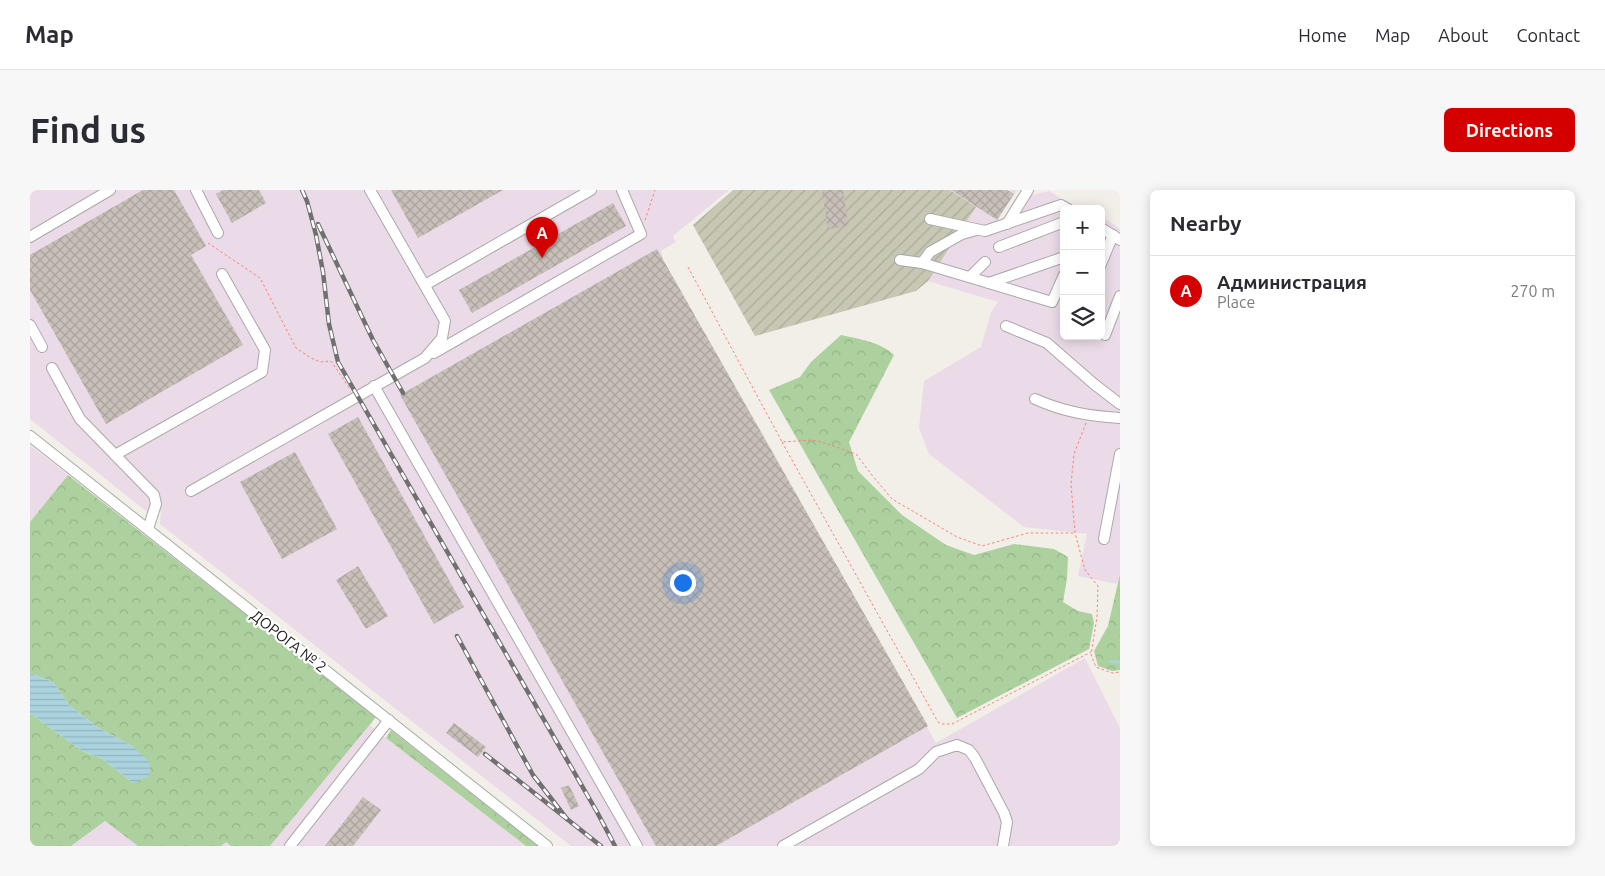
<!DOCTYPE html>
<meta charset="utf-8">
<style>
:root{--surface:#fff;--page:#f7f7f7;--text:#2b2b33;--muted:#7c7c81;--line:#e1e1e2;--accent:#d40000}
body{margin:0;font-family:Ubuntu,sans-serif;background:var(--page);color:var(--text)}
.controls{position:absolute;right:15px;top:15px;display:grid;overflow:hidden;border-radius:8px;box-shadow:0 2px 12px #0003}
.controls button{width:45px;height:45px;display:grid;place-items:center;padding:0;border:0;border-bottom:1px solid var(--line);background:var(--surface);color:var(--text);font:25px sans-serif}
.you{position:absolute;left:652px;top:392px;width:18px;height:18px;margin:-12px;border:4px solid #fff;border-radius:50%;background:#1a73e8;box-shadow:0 0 0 8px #1a73e833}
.badge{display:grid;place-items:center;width:32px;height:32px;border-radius:50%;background:var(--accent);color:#fff;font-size:16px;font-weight:700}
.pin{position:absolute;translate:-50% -41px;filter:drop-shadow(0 1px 2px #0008)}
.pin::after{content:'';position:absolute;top:26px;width:18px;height:15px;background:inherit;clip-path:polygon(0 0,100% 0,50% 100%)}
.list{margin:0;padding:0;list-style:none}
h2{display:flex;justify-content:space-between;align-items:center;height:65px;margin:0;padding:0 20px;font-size:21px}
h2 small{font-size:16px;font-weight:400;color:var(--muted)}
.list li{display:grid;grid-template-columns:32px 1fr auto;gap:15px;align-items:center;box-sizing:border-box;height:70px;padding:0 20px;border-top:1px solid var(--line)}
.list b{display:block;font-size:19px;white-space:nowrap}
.list p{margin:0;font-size:16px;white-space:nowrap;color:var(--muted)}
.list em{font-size:16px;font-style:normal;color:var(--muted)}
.icon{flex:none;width:28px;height:28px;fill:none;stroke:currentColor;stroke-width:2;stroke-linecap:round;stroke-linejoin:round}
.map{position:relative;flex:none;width:1090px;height:656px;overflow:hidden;border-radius:8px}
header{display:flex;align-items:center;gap:30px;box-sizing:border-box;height:70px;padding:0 25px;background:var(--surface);border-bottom:1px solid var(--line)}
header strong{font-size:24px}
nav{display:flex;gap:28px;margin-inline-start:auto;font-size:18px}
.intro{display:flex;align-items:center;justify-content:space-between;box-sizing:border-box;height:120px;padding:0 30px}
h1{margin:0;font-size:35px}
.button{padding:12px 22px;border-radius:8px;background:var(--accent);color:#fff;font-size:18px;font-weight:700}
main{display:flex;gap:30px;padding:0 30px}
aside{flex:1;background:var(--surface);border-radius:8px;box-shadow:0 2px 12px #0003}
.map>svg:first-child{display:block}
.industrial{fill:#ebdbe8}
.construction{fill:url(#construction-furrows)}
.forest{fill:url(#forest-crowns)}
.water{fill:url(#water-rules)}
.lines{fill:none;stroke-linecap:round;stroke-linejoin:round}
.stream{stroke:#aad3df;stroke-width:2.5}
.building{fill:url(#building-cross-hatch)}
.minor-casing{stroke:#a9a9a9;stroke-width:12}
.path{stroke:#fa8072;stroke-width:1;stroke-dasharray:2.5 2.5;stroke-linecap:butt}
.minor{stroke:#fff;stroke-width:10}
.rail-casing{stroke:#707070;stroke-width:4.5}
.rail{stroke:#fff;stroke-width:2.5;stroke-dasharray:8;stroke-linecap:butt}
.labels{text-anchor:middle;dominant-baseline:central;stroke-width:4.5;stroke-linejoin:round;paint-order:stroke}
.street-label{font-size:15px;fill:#222;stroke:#fff}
</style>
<header>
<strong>Map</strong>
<nav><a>Home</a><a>Map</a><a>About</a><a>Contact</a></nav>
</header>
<div class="intro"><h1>Find us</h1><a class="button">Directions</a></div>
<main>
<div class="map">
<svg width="1090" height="656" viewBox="0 0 1090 656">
<defs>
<pattern id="construction-furrows" width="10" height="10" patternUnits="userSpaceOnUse" patternTransform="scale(1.25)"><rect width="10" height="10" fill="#c7c7b4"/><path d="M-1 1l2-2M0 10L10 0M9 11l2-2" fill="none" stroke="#abab9a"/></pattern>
<pattern id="forest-crowns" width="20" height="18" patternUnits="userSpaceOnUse" patternTransform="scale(1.25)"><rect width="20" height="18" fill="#add19e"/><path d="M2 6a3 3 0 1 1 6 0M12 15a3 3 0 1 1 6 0" fill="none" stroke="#95b388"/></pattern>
<pattern id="water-rules" width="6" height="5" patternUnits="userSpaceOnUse" patternTransform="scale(1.25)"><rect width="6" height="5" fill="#aad3df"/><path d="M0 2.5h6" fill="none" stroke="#92b5bf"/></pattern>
<pattern id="building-cross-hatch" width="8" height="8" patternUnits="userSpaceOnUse" patternTransform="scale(1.25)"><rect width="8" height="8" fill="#c7bfb8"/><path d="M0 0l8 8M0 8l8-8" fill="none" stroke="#aba49e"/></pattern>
</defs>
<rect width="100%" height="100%" fill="#f2efe9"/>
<!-- industrial -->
<g class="industrial">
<polygon points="0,0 699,0 643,46 646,52 631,61 634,72 906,553 1055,468 1090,538 1090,656 541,656 130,334 131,322 116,321 0,229"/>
<polygon points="921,0 987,0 968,30 953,21 970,33 985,9 1019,1 1048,19 1034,19 1034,146 1071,146 1071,26 1090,39 1090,384 1087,394 1048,386 1057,344 994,337 899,264 889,238 894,191 951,157 961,122 968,112 898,91 946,17"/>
<polygon points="0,255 38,285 0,332"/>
<polygon points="268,478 356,548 496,656 122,656"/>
<polygon points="0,563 118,656 0,656"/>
</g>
<!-- construction -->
<polygon class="construction" points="703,0 920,0 946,17 898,91 886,101 725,146 663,35"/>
<!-- forest -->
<g class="forest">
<path d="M811,145C829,149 851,152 864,165L819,252L828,281L872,325L916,355L944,365L984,354L1024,359L1038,367L1037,389L1033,412L1048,421L1062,424L1064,433L1059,459L927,528L739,200L770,187L781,172Z"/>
<polygon points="38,285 346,527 240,656 201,656 196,652 191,656 108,656 75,631 41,656 0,656 0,523 52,561 71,568 103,593 102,556 67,537 39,515 23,492 0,483 0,332"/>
<polygon points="1090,384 1090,480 1082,481 1068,476 1064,461 1078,436"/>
<polygon points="361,540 508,656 496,656 356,548"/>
</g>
<!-- water -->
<polygon class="water" points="0,483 23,492 39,515 67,537 102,556 120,572 120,586 103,593 71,568 52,561 0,523"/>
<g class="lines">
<!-- stream -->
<polyline class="stream" points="1080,472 1090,472"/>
</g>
<!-- building -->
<g class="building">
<polygon points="113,0 144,0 176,56 161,65 213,155 76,234 0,100 0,65"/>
<polygon points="193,0 229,0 236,13 202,33 186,4"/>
<polygon points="361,0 473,0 388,48"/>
<polygon points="792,0 813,0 818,36 798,39"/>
<polygon points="921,0 977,0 984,4 967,30"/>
<polygon points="583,13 596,36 442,123 429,100"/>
<polygon points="627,59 898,536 686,656 626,656 370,205"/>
<polygon points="328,227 434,417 404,434 298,244"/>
<polygon points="265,262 307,339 252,369 210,292"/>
<polygon points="328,376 358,426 336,439 306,390"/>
<polygon points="424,533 456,557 448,567 416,543"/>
<polygon points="539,595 549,616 541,620 531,598"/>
<polygon points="333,607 351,620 323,656 295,656"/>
</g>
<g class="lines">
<!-- minor casing -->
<g class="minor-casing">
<g id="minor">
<polyline points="166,0 188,43"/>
<polyline points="900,29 955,41 1031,15 1038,19"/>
<polyline points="977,34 998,0"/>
<polyline points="1071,38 1090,50"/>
<polyline points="0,47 80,0"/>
<polyline points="969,57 1034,32"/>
<polyline points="870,70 892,73 1022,112 1034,85"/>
<polyline points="892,73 900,62 932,44 946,40"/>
<polyline points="1071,74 1083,45"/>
<polyline points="940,87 955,72"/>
<polyline points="959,93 1034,67"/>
<polyline points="395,95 561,0"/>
<polyline points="0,135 12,157"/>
<polyline points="976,136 1017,153 1064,194 1090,214"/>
<polyline points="1075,145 1090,106"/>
<polyline points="404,163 611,44 592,0"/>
<polyline points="22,178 50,229 124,305 126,314 118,339"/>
<polyline points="344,196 607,656"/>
<path d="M1005,209C1034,222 1059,226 1090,228"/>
<polyline points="0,246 517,656"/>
<polyline points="85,265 232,182 235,160 192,84"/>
<polyline points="161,301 395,168 412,148 415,131 340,0"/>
<polyline points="1074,349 1090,264"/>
<polyline points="260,656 359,530"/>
<polyline points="753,656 889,579 906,562 927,555 939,560 945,568 974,623 977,632 973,656"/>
</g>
</g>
<!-- path -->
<g class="path">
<polyline points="615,30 625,0"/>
<polyline points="178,53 230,88 266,158 281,168 290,172 301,171 320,199"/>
<polyline points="658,77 752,252 782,250 795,253 826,264 841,284 862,309 927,347 952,356 998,343 1045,343"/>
<polyline points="1056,233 1044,264 1041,294 1045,343 1055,380 1068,396 1067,427 1061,465 1066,477 1082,483 1090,482"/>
<polyline points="752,252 908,532 912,534 922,534 1061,462"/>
</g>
<!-- minor -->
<use href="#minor" class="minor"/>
<!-- rail casing -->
<g class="rail-casing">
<g id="rail">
<polyline points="272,0 277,11 286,45 293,82 299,134 308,172 567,622 585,656"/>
<polyline points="288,34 343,150 373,203"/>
<polyline points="427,446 503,585 537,629"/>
<polyline points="455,564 571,656"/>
</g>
</g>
<!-- rail -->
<use href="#rail" class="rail"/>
</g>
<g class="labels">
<!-- street labels -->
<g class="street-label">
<text transform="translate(259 451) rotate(38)">ДОРОГА № 2</text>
</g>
</g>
</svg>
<div class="controls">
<button>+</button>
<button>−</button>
<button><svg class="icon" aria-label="layers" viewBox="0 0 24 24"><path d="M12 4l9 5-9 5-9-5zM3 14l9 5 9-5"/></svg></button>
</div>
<div class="you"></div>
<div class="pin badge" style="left:512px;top:68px">A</div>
</div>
<aside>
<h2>Nearby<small></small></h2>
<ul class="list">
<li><span class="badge">A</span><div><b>Администрация</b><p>Place</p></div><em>270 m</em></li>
</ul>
</aside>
</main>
